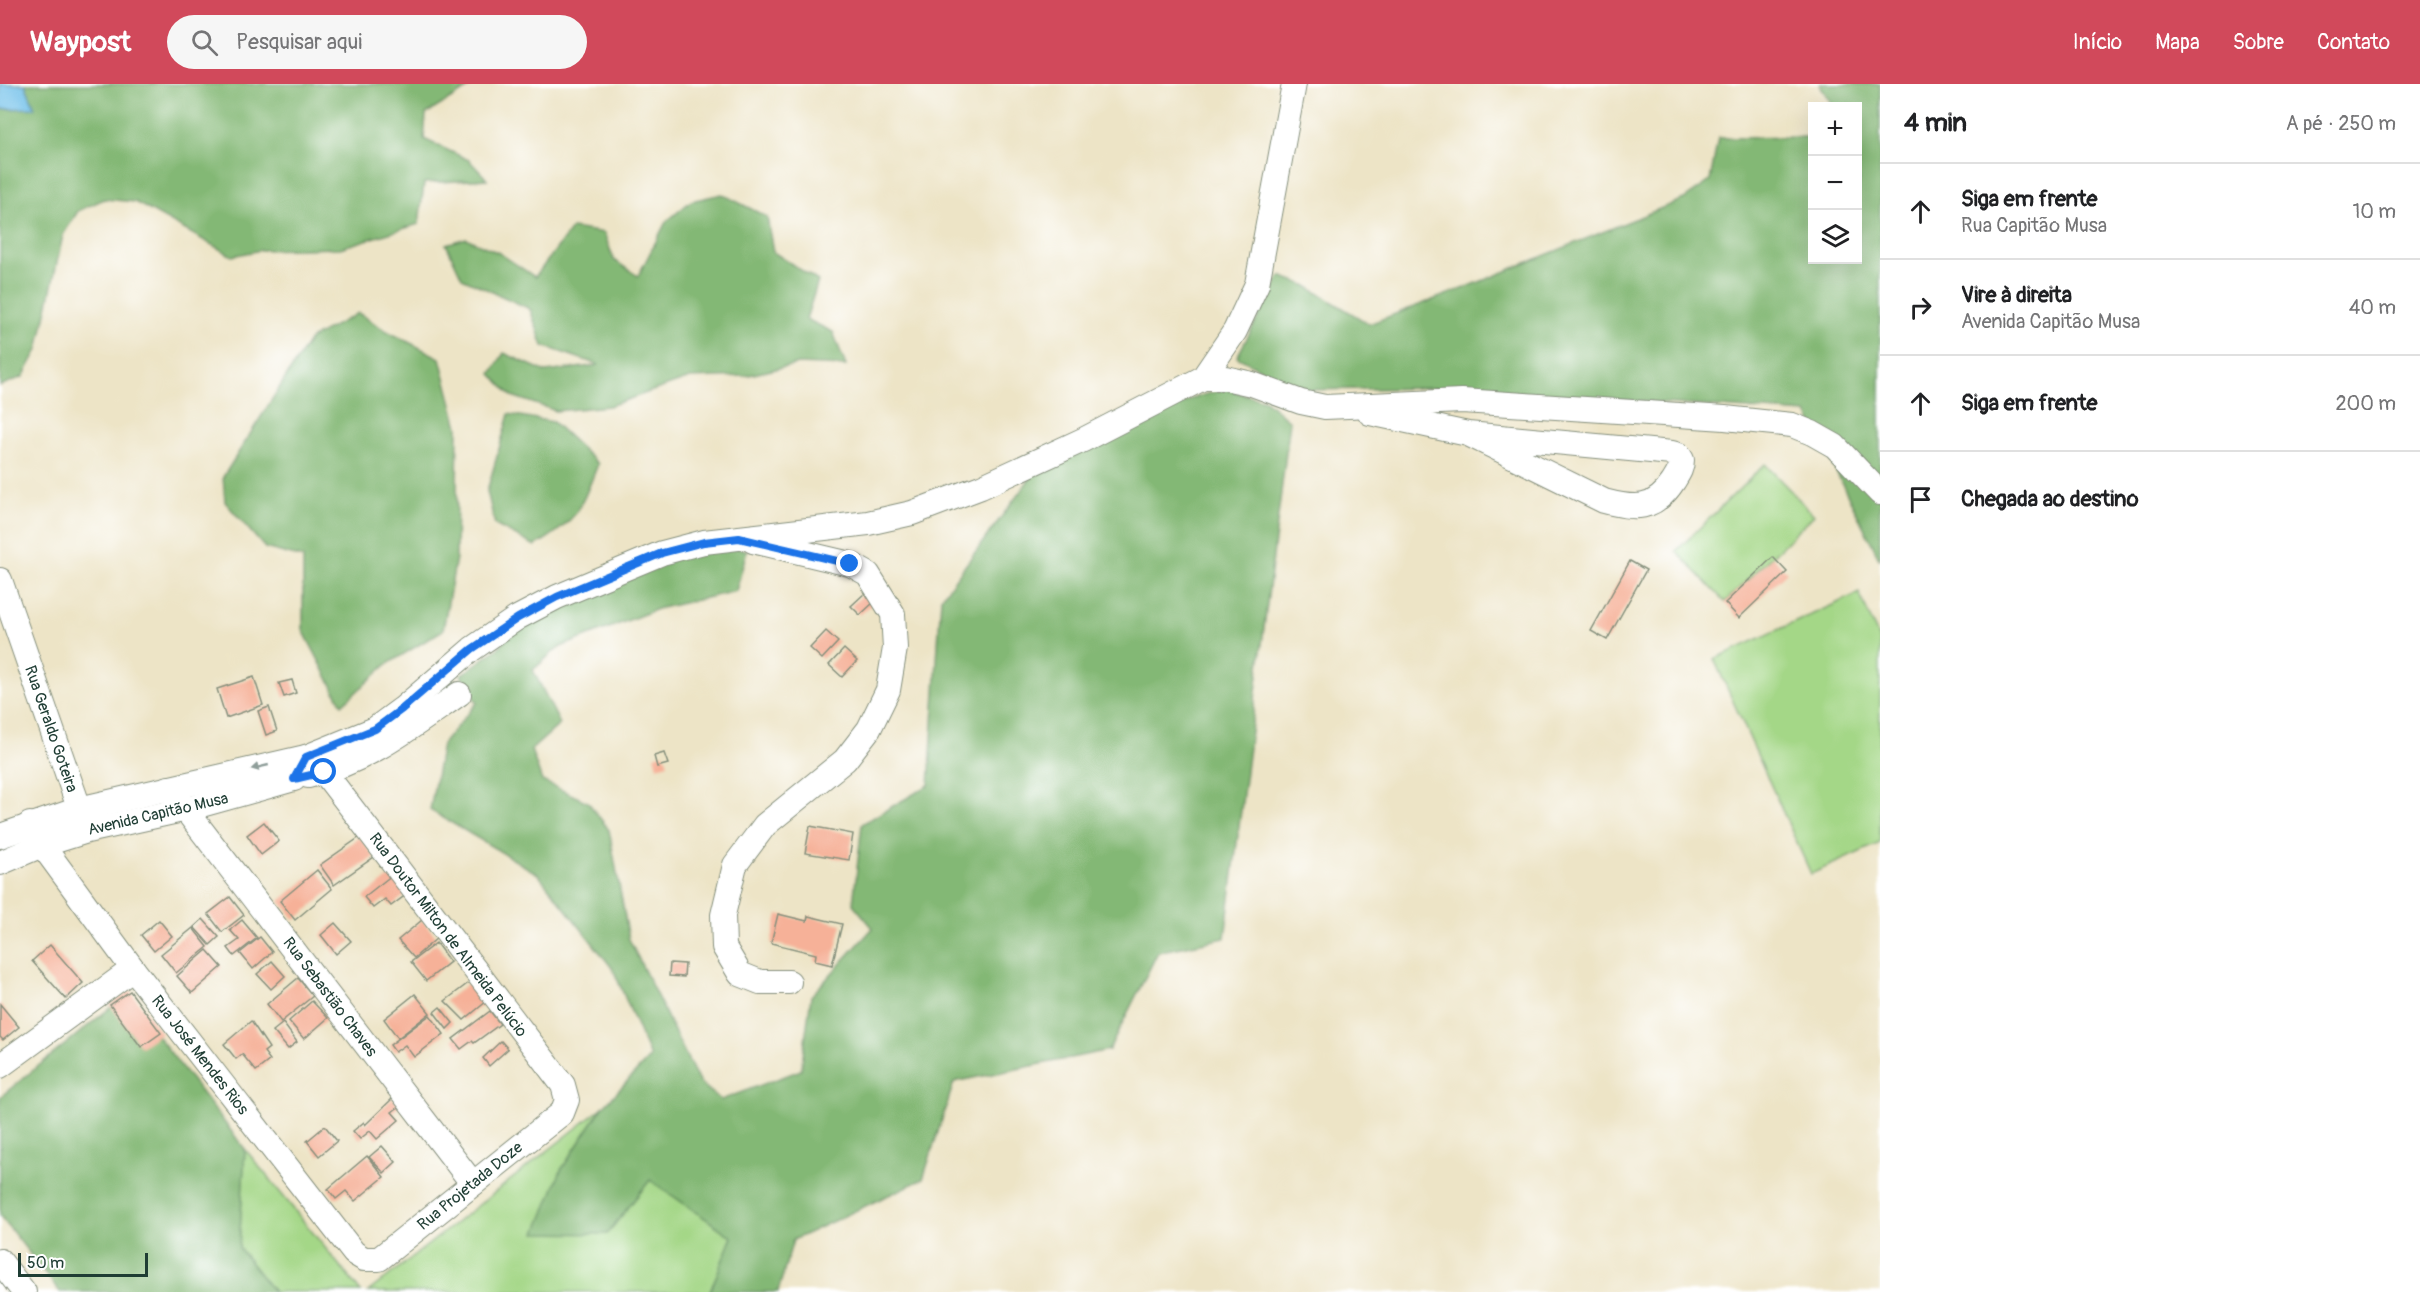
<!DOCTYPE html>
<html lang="pt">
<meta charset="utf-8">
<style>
:root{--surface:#fff;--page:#f6f6f6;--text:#202124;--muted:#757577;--line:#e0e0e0;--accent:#d1495b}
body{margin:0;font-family:Pangolin,sans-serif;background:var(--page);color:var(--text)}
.controls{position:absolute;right:18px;top:18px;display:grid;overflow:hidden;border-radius:0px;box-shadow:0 6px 24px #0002}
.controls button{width:54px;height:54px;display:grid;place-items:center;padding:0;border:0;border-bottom:2px solid var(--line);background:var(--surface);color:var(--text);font:30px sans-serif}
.scale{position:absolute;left:18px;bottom:15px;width:130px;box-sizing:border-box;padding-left:6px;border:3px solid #1f3d34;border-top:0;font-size:16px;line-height:21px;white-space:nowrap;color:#1f3d34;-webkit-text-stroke:4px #fff;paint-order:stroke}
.stop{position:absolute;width:18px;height:18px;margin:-14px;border:4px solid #1a73e8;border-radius:50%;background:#fff}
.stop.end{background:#1a73e8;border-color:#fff;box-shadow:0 2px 6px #0008}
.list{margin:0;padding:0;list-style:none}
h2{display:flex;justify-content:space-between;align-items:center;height:78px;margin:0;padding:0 24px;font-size:26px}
h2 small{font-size:20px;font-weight:400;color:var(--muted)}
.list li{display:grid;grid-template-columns:39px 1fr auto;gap:18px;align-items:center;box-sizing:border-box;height:96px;padding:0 24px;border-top:2px solid var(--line)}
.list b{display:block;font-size:22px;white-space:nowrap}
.list p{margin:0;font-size:20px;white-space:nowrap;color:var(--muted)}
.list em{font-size:20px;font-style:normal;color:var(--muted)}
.icon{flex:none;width:33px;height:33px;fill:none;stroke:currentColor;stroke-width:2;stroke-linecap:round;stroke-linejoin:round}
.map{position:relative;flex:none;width:1880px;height:1208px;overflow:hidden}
header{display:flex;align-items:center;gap:36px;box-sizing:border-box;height:84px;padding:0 30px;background:var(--accent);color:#fff}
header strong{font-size:28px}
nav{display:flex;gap:33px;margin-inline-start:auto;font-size:21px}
.search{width:420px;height:54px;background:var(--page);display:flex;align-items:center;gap:15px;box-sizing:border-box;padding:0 21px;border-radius:33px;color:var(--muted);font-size:22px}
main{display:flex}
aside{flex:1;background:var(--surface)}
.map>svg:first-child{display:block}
.green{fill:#a4d787;stroke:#628a5e;stroke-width:1.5}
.forest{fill:#83b874;stroke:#517a54;stroke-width:1.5}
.water{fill:#6ebfe9;stroke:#467e8e;stroke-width:1.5}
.building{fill:#f6b198}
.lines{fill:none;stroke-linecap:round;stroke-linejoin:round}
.minor-casing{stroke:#86907d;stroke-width:26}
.minor{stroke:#fff;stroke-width:24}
.oneway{fill:#8f9e9a}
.route{stroke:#1a73e8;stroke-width:8}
.labels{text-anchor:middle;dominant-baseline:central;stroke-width:5;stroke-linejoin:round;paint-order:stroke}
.street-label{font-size:16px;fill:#1f3d34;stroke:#fff}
</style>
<header>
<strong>Waypost</strong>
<div class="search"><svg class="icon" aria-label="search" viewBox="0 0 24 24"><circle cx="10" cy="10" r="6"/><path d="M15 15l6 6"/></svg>Pesquisar aqui</div>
<nav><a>Início</a><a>Mapa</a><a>Sobre</a><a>Contato</a></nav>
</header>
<main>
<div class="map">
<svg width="1880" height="1208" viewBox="0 0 1880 1208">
<rect width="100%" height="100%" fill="#fff"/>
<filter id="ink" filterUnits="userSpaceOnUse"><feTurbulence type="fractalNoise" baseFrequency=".0167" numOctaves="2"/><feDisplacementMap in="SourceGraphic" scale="12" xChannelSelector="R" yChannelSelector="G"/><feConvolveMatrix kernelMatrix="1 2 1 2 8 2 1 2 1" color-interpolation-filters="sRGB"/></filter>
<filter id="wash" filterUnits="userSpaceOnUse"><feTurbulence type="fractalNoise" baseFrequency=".008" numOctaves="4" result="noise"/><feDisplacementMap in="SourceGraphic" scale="24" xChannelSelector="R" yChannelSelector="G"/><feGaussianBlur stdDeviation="1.35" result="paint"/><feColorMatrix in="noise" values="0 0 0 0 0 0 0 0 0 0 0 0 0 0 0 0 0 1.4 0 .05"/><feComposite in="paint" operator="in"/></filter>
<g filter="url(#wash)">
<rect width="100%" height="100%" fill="#ede4c6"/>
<!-- green -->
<g class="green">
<polygon points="1765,380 1814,431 1725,518 1676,467"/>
<polygon points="1859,509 1880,556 1880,759 1811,790 1714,575"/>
<polygon points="602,1024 561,1086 607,1150 650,1096 732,1153 710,1208 368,1208"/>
<polygon points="245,1065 361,1208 274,1208 239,1164"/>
</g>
<!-- forest -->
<g class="forest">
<polygon points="25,0 475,0 426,30 424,55 469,76 487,95 424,99 419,140 340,164 261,166 232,172 135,118 104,115 78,127 63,151 38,266 23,293 0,302 0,25 34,24"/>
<polygon points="1819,0 1880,0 1880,476 1807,329 1438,304 1300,306 1237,273 1280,192 1305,201 1369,240 1467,203 1684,115 1710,97 1718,54 1812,53 1812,176 1858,176 1858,22 1833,22"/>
<polygon points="722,110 767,133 773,168 818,197 806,235 833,248 846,282 798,280 745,292 690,294 609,322 556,327 512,312 491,290 504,269 546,288 599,281 543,262 530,225 462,194 446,160 466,154 499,169 535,193 572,144 604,149 614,176 638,192 666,138 691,117"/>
<polygon points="358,229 383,245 440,274 458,343 456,474 443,546 386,581 342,621 303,546 303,474 265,464 225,418 223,393 310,255"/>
<polygon points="1225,305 1265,316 1290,337 1225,854 1158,868 1109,966 954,998 923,1095 793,1156 778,1208 710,1208 732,1153 650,1096 607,1150 536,1149 561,1086 602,1024 650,973 613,885 538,790 430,726 442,660 477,619 461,591 497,565 525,536 710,459 747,466 736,507 657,525 558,564 533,586 560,640 531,666 542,697 588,718 609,746 629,855 699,998 721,1016 801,986 811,912 873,844 853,820 862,740 929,701 941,514 1037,385 1196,313"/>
<path d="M509,330L553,338L598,380C580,425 578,437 535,462L495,441L487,407Z"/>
<polygon points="126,911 245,1065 239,1164 274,1208 60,1208 0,1132 0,1013"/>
</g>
<!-- water -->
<polygon class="water" points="0,0 25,0 35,24 0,25"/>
<g id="blocks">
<!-- building -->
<g class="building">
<polygon points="1773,473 1787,488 1739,534 1725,519"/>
<polygon points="1630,477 1646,486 1607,556 1591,547"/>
<polygon points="865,509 874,518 860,531 851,522"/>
<polygon points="826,547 838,558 822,575 810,564"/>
<polygon points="844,565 857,577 842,593 829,581"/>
<polygon points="254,593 263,621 226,634 217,605"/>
<polygon points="292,596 296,609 284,613 279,599"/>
<polygon points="269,623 277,647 266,651 258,627"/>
<polygon points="664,669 668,680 657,683 654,672"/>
<polygon points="264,738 279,757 261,771 247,751"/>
<polygon points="810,742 853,750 849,776 805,769"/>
<polygon points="360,753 374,773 334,801 320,781"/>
<polygon points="317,786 332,805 295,836 280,817"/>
<polygon points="392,791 407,810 391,822 385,815 373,824 364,813"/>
<polygon points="230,813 244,831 222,848 208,830"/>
<polygon points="778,830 807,837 808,832 842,840 832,881 815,877 816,870 771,859"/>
<polygon points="203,835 219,853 210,861 194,843"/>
<polygon points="159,836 172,852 154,867 141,851"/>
<polygon points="242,836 257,854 234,872 228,864 239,856 230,846"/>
<polygon points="422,836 437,854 414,874 398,856"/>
<polygon points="335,839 351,857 336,870 321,851"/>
<polygon points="193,844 208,863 176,889 161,870"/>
<polygon points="260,853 272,868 253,885 240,869"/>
<polygon points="436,859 450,878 426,897 411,878"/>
<polygon points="50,861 83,899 66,915 32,877"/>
<polygon points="207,866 222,883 192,909 177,892"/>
<polygon points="272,877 285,892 271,905 257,890"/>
<polygon points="670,879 685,880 684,893 669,892"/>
<polygon points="298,894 313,912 281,938 267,920"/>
<polygon points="471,897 487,917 464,936 445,917"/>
<polygon points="130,907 161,949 141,963 110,921"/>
<polygon points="415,910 430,929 398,954 384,935"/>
<polygon points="312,917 328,934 304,955 289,937"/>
<polygon points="0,920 19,943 3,956 0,953"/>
<polygon points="440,923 453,939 447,945 434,928"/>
<polygon points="490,927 500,940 474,959 472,957 461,965 453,955"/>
<polygon points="430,931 444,950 414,973 405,961 395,968 390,961"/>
<polygon points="251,937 269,964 264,968 270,976 256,987 242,970 236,975 224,960"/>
<polygon points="283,939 297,958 288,965 273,947"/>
<polygon points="501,957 508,965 489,982 483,974"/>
<polygon points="393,1014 400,1022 392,1028 399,1036 377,1055 370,1047 360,1055 353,1047 364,1038 365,1041"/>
<polygon points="325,1042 337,1057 319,1072 307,1057"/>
<polygon points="382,1062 396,1078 384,1089 369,1073"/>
<polygon points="367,1072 384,1093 355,1117 346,1107 336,1115 328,1105"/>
</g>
</g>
</g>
<g filter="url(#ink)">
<use href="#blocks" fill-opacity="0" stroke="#86907d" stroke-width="1.5"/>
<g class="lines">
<!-- minor casing -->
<g class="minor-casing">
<g id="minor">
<polyline points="1203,294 1225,294 1252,300 1301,318 1325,323 1462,317 1725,334 1792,341 1812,349 1835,362 1880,409"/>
<path d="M1370,329L1468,350L1672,369L1679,371L1682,376C1682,385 1678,390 1673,398C1654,427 1635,425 1604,417L1468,350"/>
<polyline points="753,457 850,480 868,490 893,530 895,564 888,606 869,645 845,676 765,741 735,781 723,831 724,863 740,890 760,898 789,898"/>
<polyline points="0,496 85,741"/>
<path d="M308,692C367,678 410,644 459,610"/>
<polyline points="169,704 473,1100"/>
<polyline points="30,740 42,761 133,885 354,1169 364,1175 379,1175 562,1029 567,1016 563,1001 324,688"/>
<polyline points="0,752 79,725 306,673 375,645 402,625 472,565 517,534 557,513 662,469 704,458 868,439 912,429 981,403 1083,356 1203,294 1235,247 1257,200 1294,0"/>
<polyline points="0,779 42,761 87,747 187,725 294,695 306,673"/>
<polyline points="0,982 133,885"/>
<polyline points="0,1177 24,1208"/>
</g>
</g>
<!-- minor -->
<use href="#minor" class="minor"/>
</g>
<!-- one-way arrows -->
<defs><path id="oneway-solid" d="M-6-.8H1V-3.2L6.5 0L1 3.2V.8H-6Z" transform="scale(1.5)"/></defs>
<use class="oneway" href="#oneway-solid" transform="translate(260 683) rotate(167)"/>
</g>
<g class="lines" filter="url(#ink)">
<!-- route -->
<polyline class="route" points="324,688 294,695 306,673 375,645 402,625 472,565 518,534 557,513 662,469 704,458 739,454 850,480"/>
</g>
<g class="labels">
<!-- street labels -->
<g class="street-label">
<text transform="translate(51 645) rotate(71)">Rua Geraldo Goteira</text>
<text transform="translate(158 730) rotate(-13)">Avenida Capitão Musa</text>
<text transform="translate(448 851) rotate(53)">Rua Doutor Milton de Almeida Pelúcio</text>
<text transform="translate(330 913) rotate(53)">Rua Sebastião Chaves</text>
<text transform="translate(200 971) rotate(52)">Rua José Mendes Rios</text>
<text transform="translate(470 1102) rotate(-39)">Rua Projetada Doze</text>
</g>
</g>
</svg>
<div class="controls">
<button>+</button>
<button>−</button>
<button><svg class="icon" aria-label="layers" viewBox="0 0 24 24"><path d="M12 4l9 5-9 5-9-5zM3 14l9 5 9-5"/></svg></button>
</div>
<div class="scale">50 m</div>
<div class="stop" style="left:324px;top:688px"></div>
<div class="stop end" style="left:850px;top:480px"></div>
</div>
<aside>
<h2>4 min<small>A pé · 250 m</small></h2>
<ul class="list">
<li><svg class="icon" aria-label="ahead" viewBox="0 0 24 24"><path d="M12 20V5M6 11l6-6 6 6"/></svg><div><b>Siga em frente</b><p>Rua Capitão Musa</p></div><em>10 m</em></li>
<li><svg class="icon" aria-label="right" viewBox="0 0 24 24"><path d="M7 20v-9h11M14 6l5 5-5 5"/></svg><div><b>Vire à direita</b><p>Avenida Capitão Musa</p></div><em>40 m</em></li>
<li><svg class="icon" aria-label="ahead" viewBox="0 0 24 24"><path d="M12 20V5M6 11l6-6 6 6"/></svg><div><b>Siga em frente</b></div><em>200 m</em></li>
<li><svg class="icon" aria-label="arrive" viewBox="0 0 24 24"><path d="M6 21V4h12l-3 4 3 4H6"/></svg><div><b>Chegada ao destino</b></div></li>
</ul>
</aside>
</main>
